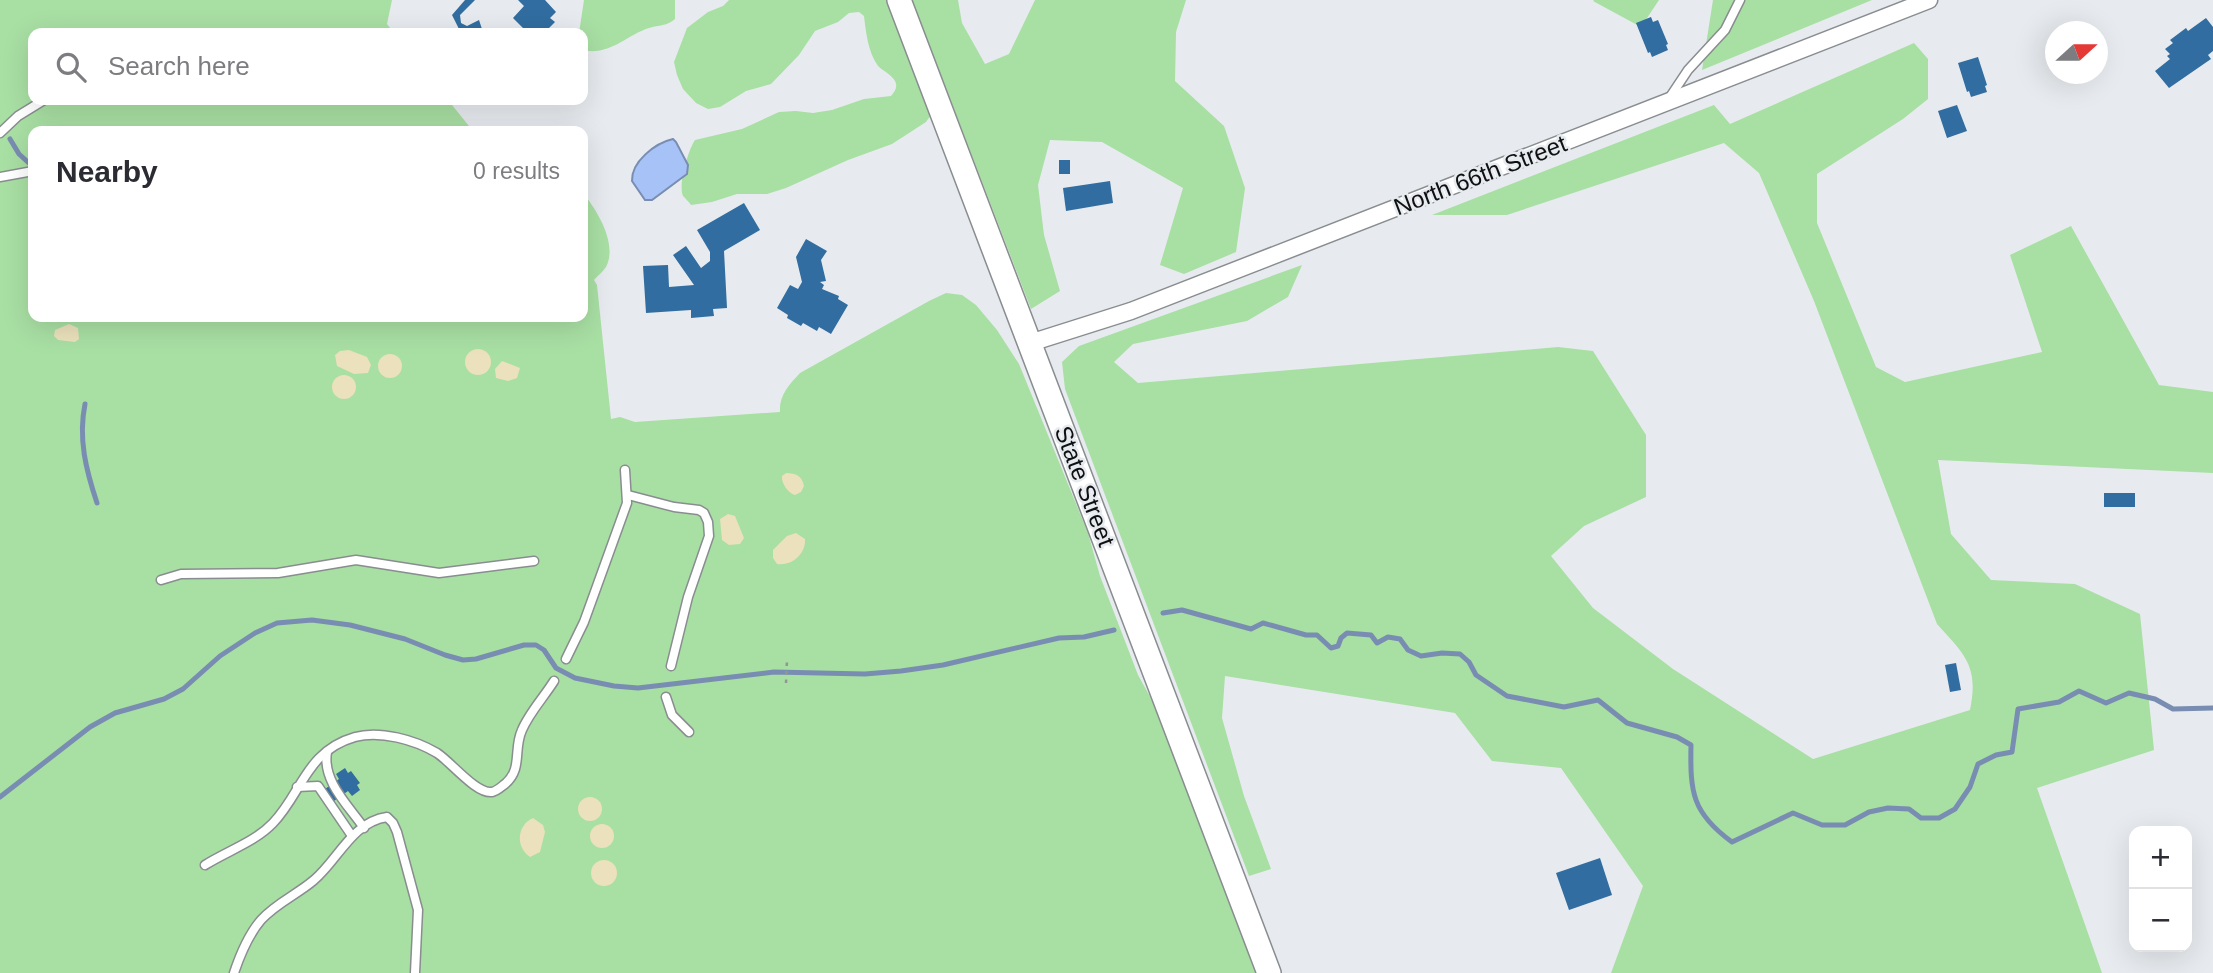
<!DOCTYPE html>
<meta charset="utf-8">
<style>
:root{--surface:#fff;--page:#f7f7f7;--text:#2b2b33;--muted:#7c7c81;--line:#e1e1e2}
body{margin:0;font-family:Helvetica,sans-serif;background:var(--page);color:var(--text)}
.controls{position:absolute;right:21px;bottom:21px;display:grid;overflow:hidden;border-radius:14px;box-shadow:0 7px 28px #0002}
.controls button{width:63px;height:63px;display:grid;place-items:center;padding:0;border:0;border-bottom:2px solid var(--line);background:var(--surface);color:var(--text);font:35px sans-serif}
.compass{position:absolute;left:2045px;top:21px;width:63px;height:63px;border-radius:50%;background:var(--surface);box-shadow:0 7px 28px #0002;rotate:69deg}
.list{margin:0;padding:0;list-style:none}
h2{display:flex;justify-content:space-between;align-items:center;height:91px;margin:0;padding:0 28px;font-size:30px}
h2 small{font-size:23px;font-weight:400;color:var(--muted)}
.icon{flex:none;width:38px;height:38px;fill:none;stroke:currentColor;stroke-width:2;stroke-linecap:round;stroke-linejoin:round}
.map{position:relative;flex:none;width:2213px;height:973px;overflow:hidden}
.search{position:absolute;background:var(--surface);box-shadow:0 7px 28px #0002;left:28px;top:28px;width:560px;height:77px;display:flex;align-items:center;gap:18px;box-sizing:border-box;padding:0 24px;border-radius:14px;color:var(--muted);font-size:26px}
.panel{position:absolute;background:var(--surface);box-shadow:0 7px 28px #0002;left:28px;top:126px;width:560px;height:196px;border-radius:14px}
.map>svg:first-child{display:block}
.green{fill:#a8dfa3}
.sand{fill:#ebe1bc}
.water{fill:#a6c2f7;stroke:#798db2;stroke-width:2}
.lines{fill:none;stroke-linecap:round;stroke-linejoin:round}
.stream{stroke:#798db2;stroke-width:5}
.building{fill:#316da0}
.lane-casing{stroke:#898d90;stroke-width:11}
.street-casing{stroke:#898d90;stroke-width:19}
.secondary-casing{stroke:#898d90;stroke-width:26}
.path{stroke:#929597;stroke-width:2.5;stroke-dasharray:3.5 5;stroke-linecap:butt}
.lane{stroke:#fff;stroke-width:8}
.street{stroke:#fff;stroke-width:16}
.secondary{stroke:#fff;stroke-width:23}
.labels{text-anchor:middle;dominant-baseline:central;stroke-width:5;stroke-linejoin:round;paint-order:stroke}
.street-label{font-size:24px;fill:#0f1011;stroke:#e7ebef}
</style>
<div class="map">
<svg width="2213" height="973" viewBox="0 0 2213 973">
<rect width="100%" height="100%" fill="#e7ebef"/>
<!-- green -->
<g class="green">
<path d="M0,0H392L387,24L394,33H33V100H448L473,131H33V317H583V193C597,210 618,244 606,267C603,272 597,276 594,280L597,285L611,419L620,417L635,422L780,412C779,395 789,385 800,373L929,301L946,293L962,295L976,305L997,330L1019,364L1088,533L1100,576L1138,675L1158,711L1260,973H0Z"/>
<path d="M584,0H675V19C667,26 659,25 649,28C627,35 613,53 588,51L583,46V33H579Z"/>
<path d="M729,0H894L931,115L926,122L892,144L848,160L786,188L767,194H737L712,202L691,205C690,203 684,197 683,196C678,185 688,150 695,140L742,129L779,112L796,111L813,113L832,110L864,99L891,96C895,91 898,87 895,81C891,74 883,71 878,66C868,52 866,33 864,16L859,12L849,13L838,22L815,31L799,55L771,84L746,91L720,107L708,109L696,103L683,89L677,75L674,62L687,28L708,12L723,6Z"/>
<polygon points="912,0 958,0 962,23 985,64 1009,54 1035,0 1186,0 1176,32 1175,81 1224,126 1245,188 1236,252 1184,274 1160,265 1183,188 1102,142 1050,140 1038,185 1044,235 1060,291 1031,309"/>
<polygon points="1594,0 1659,0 1641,27 1593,1"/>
<polygon points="1713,0 1872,0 1702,70"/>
<path d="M1914,43L1928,59V99L1903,119L1817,174V223L1876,367L1905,382L2042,352L2010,255L2071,226L2159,385L2213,392V473L1938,460L1951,534L1991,580L2075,584L2140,614L2154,750L2037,788L2102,973H1611L1643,886L1561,768L1492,761L1455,713L1225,676L1222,718L1244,796L1271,869L1249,876L1065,389L1062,362L1079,346L1302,265L1288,297L1247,321L1133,344L1114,362L1138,383L1558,347L1593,351L1646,435V497L1584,526L1551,556L1593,608L1673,669L1813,759L1970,710C1979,666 1965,655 1937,624L1814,301L1759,173L1724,143L1507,215H1432L1714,105L1730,124Z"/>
</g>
<!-- sand -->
<g class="sand">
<polygon points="69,324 78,328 79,339 75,342 58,340 54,336 55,330"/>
<circle cx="478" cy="362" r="13"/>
<polygon points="349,350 367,357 371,365 368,373 354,374 337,366 335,355 340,351"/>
<circle cx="390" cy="366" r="12"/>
<polygon points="502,361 520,368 517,378 508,381 496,378 495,369"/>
<circle cx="344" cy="387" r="12"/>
<path d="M786,473C796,473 802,476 804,486L801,492L795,495C788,493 781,483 782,476Z"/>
<polygon points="728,514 735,516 744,538 740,544 729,545 722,540 720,519"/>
<path d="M796,533L805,539C806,554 792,566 777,564L773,558V550L787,536Z"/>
<circle cx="590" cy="809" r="12"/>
<path d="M533,818L543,825L545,832L540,852L530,857C515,847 517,825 533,818Z"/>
<circle cx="602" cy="836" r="12"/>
<circle cx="604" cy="873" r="13"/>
</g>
<!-- water -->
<path class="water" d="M673,139L676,142L688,165L687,174L652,200H645L632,181C631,162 655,143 673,139Z"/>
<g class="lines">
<!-- stream -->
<g class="stream">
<polyline points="10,139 19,154 30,164"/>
<path d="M85,404C78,439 86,470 97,503"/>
<path d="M1163,613L1182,610L1251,629L1263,623L1306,635H1317L1331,648L1338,646L1341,638L1347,633L1371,635L1377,643L1388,637L1400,639L1408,650L1421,656L1442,653L1460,654L1469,662L1476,675L1507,696L1564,707L1598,700L1627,723L1677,737L1691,745C1690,792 1692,813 1732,842L1793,813L1822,825H1845L1869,812L1888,808L1909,809L1921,818H1939L1955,809L1970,787L1978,764L1996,755L2012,752L2018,709L2059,702L2079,691L2106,703L2129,693L2155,699L2173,709L2213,708"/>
<polyline points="0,797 90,727 115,713 164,699 183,689 220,656 255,633 277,623 312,620 350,625 405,639 445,655 463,660 476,659 524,645 536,645 544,650 556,668 575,678 614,686 638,688 774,672 865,674 901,671 943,665 1059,638 1084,637 1114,630"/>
</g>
</g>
<!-- building -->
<g class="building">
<polygon points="465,0 475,0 460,15 461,23 467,26 479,20 482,29 472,33 461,33 452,15"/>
<polygon points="518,0 545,0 556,12 550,18 555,22 544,33 528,33 513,18 524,6"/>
<polygon points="1651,17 1653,22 1658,20 1668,44 1666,45 1668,50 1652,57 1650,52 1648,53 1636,23"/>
<polygon points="2206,18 2213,27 2213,51 2208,55 2211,59 2169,88 2155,71 2170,59 2167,56 2170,54 2165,49 2173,43 2170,40 2186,28 2188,31"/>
<polygon points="1978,57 1987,85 1985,86 1987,92 1971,97 1969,91 1967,92 1958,63"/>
<polygon points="1957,105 1967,131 1947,138 1938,111"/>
<rect x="1059" y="160" width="11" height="14"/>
<polygon points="1110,181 1113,203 1066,211 1063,188"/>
<polygon points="744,203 760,230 724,251 727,308 713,309 714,316 691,318 691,310 646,313 643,266 668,265 669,287 694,285 673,255 686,246 701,268 710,261 710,252 697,230"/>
<polygon points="806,239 827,251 821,260 826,281 820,282 824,285 822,289 839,296 838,299 848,305 831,334 819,327 817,331 803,323 801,326 787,318 788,315 777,308 790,285 798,289 802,282 796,257"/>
<rect x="2104" y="493" width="31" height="14"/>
<polygon points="1956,663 1961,690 1950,692 1945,665"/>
<polygon points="345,768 348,773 351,771 360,783 357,785 360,790 352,796 348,791 334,801 325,789 339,779 336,774"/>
<polygon points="1600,858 1612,895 1569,910 1556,873"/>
</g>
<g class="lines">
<!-- lane casing -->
<g class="lane-casing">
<g id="lane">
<polyline points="1670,97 1688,70 1725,30 1740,0"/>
<polyline points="0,133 18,116 44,100"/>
<polyline points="0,177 33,171"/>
<polyline points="628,495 674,507 699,510 704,513 708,522 709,536 688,597 671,666"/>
<polyline points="161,580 181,574 278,573 356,560 439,573 534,561"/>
<polyline points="566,659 584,622 627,503 625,470"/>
<polyline points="666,697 672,715 689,732"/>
<path d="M327,752C322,781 348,805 364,828"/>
<polyline points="297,787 318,786 352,836"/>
<path d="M205,865C227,851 255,842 273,823C302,793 306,751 355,737C380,730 415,740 437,753C451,762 476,794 492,792C497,791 501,787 505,784C523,769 513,749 522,730C529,713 544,697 554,681"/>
<path d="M234,973C240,955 249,934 261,920C276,903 298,894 314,880C338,860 352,822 387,817L393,823L397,832L418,910L415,973"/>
</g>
</g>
<!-- street casing -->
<g class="street-casing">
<polyline id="street" points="1030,343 1131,311 1929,0"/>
</g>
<!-- secondary casing -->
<g class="secondary-casing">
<polyline id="secondary" points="899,0 1269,973"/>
</g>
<!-- path -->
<polyline class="path" points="786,683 787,660"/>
<!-- lane -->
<use href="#lane" class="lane"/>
<!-- street -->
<use href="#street" class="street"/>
<!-- secondary -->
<use href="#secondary" class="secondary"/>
</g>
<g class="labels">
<!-- street labels -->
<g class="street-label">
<text transform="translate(1480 175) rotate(-21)">North 66th Street</text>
<text transform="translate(1085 486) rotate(69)">State Street</text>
</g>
</g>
</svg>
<div class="controls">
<button>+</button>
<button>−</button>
</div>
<svg class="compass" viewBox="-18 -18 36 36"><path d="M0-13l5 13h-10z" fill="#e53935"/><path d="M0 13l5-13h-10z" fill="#7c7c81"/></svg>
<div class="search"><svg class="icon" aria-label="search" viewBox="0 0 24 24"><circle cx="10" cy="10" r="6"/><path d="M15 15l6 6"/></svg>Search here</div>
<section class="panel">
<h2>Nearby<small>0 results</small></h2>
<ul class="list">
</ul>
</section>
</div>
